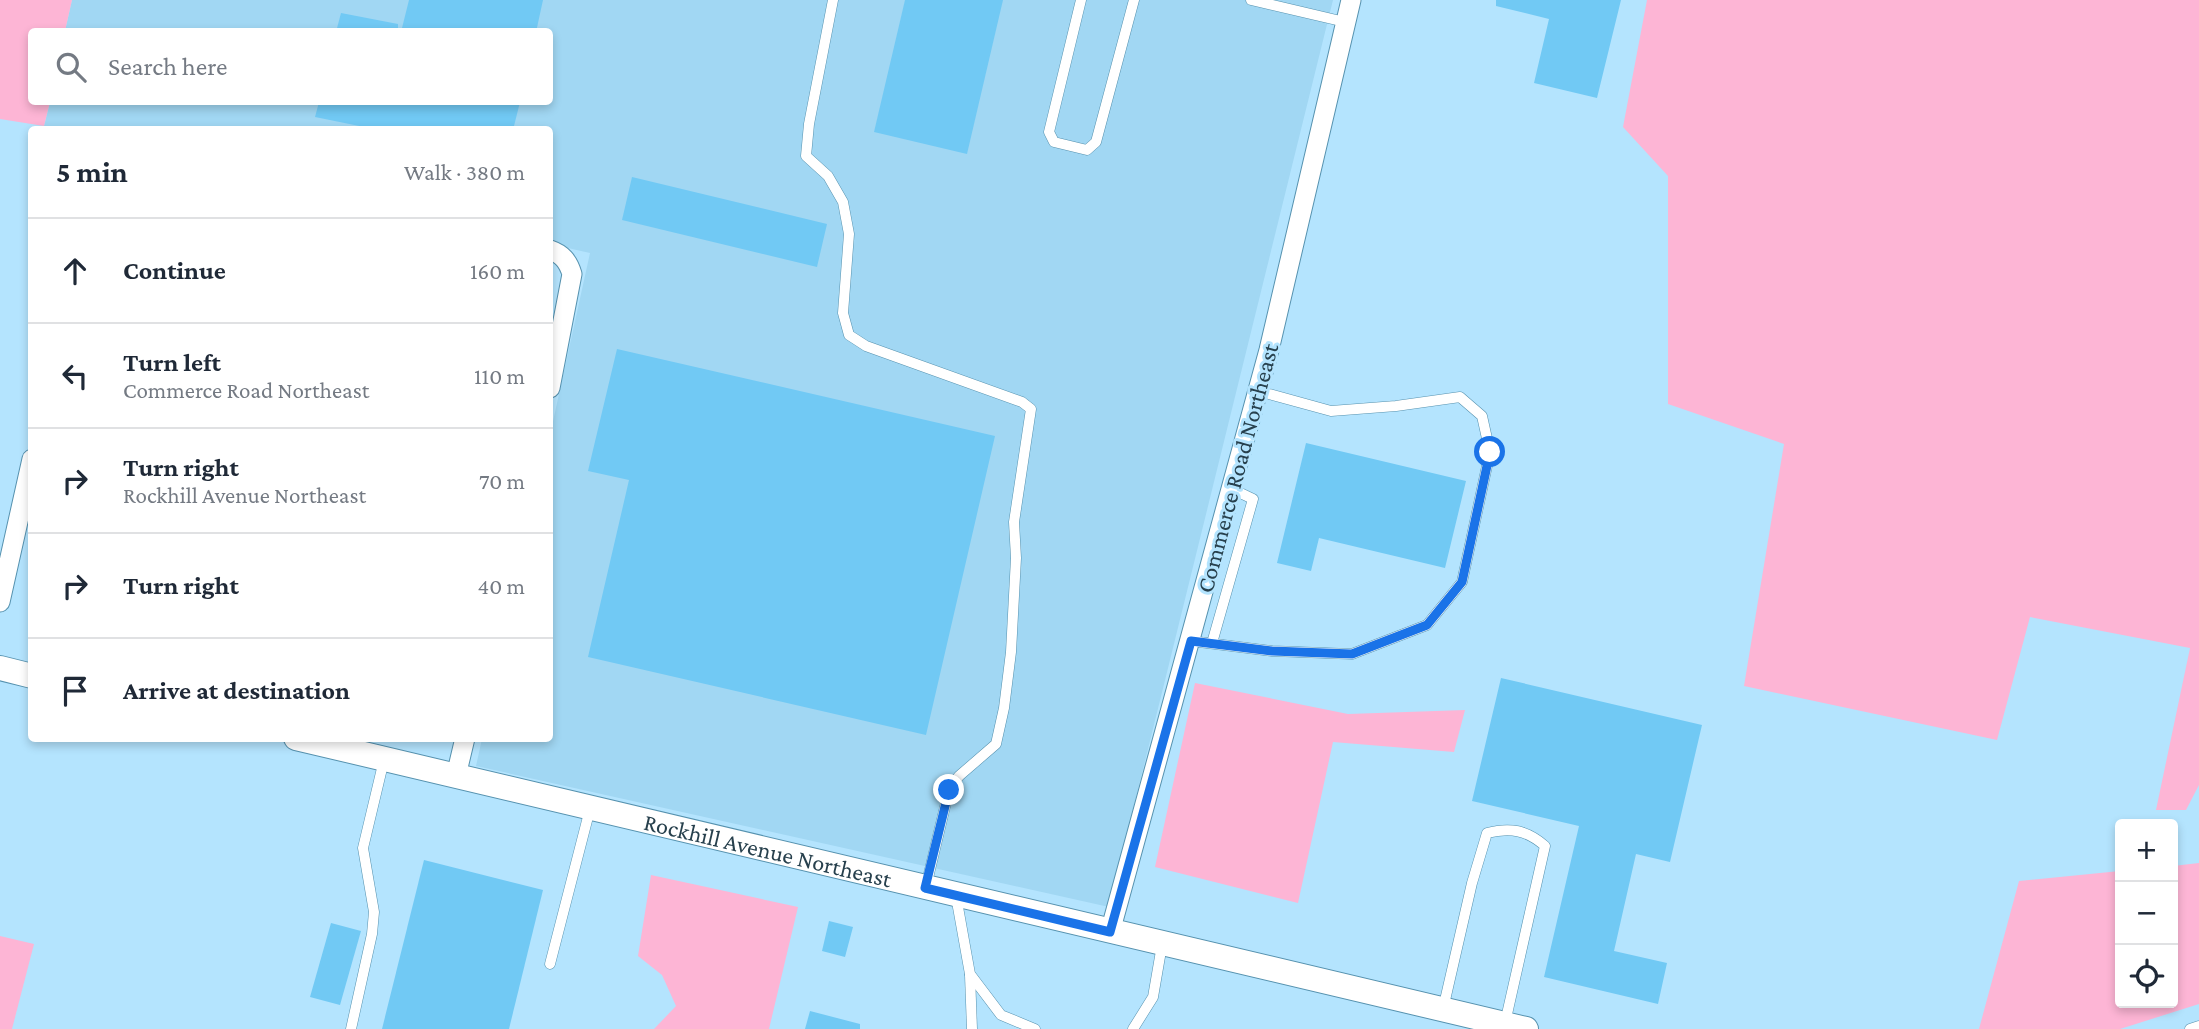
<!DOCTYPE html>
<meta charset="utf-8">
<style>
:root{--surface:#fff;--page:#f6f6f7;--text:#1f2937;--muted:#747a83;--line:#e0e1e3}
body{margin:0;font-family:"Crimson Pro",serif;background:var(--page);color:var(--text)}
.controls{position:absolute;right:21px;bottom:21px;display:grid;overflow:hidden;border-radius:7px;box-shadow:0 4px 10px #0003}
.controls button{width:63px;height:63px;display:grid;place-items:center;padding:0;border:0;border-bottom:2px solid var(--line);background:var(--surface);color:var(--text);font:35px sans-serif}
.stop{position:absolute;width:21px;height:21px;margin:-16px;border:5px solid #1a73e8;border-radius:50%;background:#fff}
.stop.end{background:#1a73e8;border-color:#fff;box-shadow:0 2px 7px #0008}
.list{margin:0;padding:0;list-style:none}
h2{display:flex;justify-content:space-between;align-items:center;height:91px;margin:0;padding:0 28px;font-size:30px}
h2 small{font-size:23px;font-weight:400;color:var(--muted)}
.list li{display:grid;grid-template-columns:46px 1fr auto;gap:21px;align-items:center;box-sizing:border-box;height:105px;padding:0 28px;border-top:2px solid var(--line)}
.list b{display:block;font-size:26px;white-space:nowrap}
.list p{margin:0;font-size:23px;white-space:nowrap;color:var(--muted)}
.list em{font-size:23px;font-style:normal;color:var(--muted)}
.icon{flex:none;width:38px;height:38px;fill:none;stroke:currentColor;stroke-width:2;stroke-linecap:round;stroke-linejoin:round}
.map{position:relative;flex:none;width:2199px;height:1029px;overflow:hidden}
.search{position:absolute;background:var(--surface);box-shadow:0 4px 10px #0003;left:28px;top:28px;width:525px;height:77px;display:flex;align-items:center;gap:18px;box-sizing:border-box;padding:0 24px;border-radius:7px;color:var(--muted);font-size:26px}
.panel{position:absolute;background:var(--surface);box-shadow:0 4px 10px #0003;left:28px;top:126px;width:525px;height:616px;border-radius:7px}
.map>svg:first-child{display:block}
.built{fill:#a1d7f3}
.green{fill:#fdb5d5}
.building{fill:#71c9f4}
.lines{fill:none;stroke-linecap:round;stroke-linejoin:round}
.service-casing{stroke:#5692af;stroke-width:11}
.minor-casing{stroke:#5692af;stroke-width:21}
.tertiary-casing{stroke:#5692af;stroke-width:26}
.service{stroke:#fff;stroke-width:10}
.minor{stroke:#fff;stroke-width:19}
.tertiary{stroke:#fff;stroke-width:24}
.route{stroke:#1a73e8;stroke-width:9}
.labels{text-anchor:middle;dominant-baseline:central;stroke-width:6;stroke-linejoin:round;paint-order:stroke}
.street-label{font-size:24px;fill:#27404d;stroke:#b4e4fe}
</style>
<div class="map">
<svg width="2199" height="1029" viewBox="0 0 2199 1029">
<rect width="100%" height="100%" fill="#b4e4fe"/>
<!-- built -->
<polygon class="built" points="72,0 1333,0 1109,907 476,766 482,739 550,738 550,435 590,253 550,244 550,130 60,130 44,126 50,102 550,102 550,32 65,31"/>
<!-- green -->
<g class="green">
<polygon points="0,0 72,0 65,31 32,32 32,102 50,102 44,126 0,119"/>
<polygon points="1647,0 2199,0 2199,785 2186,810 2156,810 2190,648 2030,617 1997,740 1744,686 1784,444 1668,404 1668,176 1623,127"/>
<polygon points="1195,683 1348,714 1465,710 1454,752 1333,742 1298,903 1155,867"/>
<polygon points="2199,863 2199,1004 2120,1029 1979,1029 2019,881 2120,871 2120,1003 2173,1003 2173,866"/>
<polygon points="651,875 798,907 769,1029 654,1029 676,1006 662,975 638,956"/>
<polygon points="0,936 34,944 12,1029 0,1029"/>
</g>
<!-- building -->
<g class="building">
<polygon points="409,0 543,0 536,32 401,32"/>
<polygon points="905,0 1003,0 967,154 874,132"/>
<polygon points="1496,0 1621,0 1597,98 1534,83 1549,19 1496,6"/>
<polygon points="341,13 398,24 398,32 336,32"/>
<polygon points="319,102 520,102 513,130 379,130 315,117"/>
<polygon points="632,177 827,224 817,267 622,220"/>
<polygon points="617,349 995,436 926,735 588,657 629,480 588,471"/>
<polygon points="1306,443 1466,481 1445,568 1319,538 1311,571 1277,563"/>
<polygon points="1501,678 1702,725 1670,862 1636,854 1614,951 1667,963 1658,1004 1544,977 1579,826 1472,801"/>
<polygon points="424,860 543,890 509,1029 382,1029"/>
<polygon points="829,921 853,927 845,957 822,951"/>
<polygon points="331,923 361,931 340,1005 310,997"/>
<polygon points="810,1011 860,1024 860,1029 805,1029"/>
</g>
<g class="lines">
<!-- service casing -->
<g class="service-casing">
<g id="service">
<polyline points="833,0 809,124 806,156 828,176 843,202 849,234 843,313 849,335 866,346 1022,402 1031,409 1014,522 1016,558 1011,652 1004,708 996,744 959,776 949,790 926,886"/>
<polyline points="1081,0 1049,132 1054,142 1087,150 1096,142 1134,0"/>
<polyline points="1251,0 1345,22"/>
<polyline points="1191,641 1272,651 1352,654 1427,625 1462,582 1490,452 1482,416 1460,397 1396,406 1331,411 1258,391"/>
<polyline points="1212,643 1253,499 1232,489"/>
<polyline points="956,896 970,974 1001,1015 1035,1029"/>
<polyline points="550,964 590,809"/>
<polyline points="970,975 972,1029"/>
<path d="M1443,1009L1472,883L1487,833C1510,827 1527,830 1545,846L1505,1023"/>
<polyline points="351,1029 372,934 374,912 363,848 384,760"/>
<polyline points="1133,1029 1153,997 1162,945"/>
<polyline points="2190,1029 2199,1026"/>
</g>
</g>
<!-- minor casing -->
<g class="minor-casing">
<g id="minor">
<path d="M550,250C562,254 568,261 572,274L550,388"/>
<polyline points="0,602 32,459"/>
<polyline points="456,776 465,738"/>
<polyline points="1110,932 1269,350 1351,0"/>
</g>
</g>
<!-- tertiary casing -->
<g class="tertiary-casing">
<g id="tertiary">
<polyline points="0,668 32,676"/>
<path id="s1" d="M296,738L1526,1029"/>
</g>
</g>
<!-- service -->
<use href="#service" class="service"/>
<!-- minor -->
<use href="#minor" class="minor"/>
<!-- tertiary -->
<use href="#tertiary" class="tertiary"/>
</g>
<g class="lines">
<!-- route -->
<polyline class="route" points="949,790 925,888 1110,932 1191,641 1272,651 1352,654 1427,625 1462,582 1490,452"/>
</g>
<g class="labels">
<!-- street labels -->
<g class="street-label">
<text transform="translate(1237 468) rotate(-75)">Commerce Road Northeast</text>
<text stroke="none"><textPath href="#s1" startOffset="485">Rockhill Avenue Northeast</textPath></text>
</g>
</g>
</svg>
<div class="controls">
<button>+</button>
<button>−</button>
<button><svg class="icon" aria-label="locate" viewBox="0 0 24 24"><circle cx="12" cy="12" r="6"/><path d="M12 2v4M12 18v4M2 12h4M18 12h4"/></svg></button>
</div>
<div class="stop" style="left:1490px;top:452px"></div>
<div class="stop end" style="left:949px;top:790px"></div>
<div class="search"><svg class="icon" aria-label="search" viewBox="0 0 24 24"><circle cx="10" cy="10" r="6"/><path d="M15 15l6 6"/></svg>Search here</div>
<section class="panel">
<h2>5 min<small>Walk · 380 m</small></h2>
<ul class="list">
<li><svg class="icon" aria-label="ahead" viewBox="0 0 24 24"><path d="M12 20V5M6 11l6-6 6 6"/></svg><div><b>Continue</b></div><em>160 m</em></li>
<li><svg class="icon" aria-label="left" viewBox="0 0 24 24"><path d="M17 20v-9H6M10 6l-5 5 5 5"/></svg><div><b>Turn left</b><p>Commerce Road Northeast</p></div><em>110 m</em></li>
<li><svg class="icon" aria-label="right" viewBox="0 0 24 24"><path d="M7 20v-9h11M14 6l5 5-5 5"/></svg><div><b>Turn right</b><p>Rockhill Avenue Northeast</p></div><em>70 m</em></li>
<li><svg class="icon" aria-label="right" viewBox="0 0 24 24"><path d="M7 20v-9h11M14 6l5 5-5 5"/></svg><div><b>Turn right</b></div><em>40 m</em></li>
<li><svg class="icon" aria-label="arrive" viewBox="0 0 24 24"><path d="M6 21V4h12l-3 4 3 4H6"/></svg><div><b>Arrive at destination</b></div></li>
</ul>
</section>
</div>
